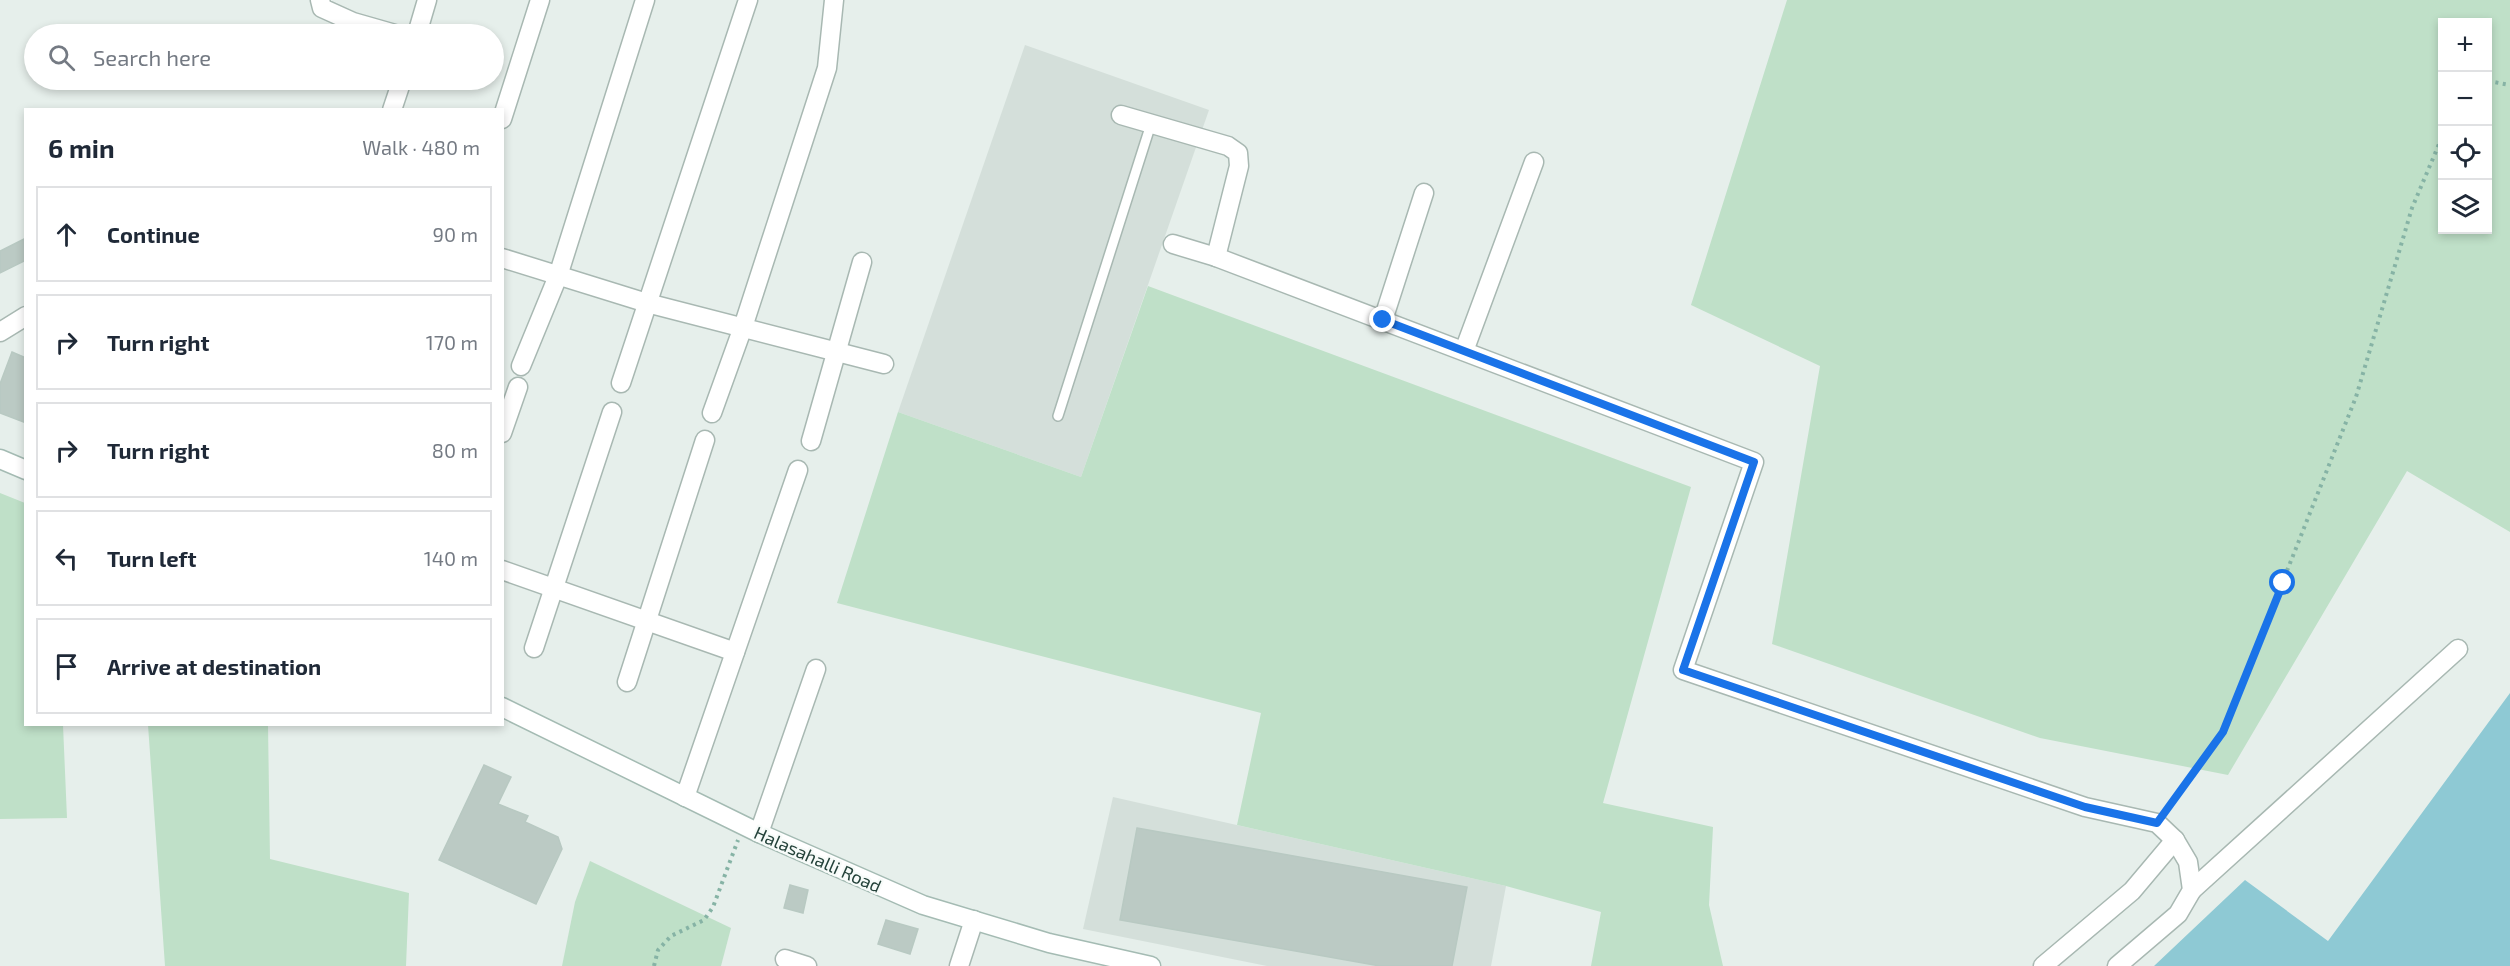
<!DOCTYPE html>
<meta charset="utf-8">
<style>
:root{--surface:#fff;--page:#f2f2f3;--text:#1f2937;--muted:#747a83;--line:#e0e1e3}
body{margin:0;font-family:"Exo 2",sans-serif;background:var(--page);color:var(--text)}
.controls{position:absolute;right:18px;top:18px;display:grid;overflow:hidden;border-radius:0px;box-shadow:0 3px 9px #0003}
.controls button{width:54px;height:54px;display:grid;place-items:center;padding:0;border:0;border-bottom:2px solid var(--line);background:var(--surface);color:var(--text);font:30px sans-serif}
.stop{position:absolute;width:18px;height:18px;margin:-14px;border:4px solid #1a73e8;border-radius:50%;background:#fff}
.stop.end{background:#1a73e8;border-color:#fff;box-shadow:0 2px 6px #0008}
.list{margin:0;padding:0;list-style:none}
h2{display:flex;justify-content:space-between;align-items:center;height:78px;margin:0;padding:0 24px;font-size:26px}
h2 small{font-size:20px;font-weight:400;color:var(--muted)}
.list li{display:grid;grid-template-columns:39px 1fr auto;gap:18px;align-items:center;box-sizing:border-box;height:96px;margin:0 12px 12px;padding:0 12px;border:2px solid var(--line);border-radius:0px}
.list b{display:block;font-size:22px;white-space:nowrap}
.list em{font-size:20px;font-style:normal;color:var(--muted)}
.icon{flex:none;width:33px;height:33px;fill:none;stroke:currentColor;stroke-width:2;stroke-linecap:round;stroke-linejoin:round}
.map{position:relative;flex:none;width:2510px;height:966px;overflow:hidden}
.search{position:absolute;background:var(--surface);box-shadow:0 3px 9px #0003;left:24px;top:24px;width:480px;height:66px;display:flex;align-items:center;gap:15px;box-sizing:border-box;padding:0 21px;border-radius:33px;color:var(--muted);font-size:22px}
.panel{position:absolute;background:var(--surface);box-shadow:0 3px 9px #0003;left:24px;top:108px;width:480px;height:618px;border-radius:0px}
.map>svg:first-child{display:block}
.built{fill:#d4dfda}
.green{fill:#bfe0c8;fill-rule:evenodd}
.water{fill:#8ec9d4}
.building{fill:#bbcac4;stroke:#b8c9c2;stroke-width:1.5}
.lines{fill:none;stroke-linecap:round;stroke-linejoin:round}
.lane-casing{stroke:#a8b8b2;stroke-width:12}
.street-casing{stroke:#a8b8b2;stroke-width:21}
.secondary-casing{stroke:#a4bbb3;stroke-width:21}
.path{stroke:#86b3a5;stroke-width:4;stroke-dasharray:3 4.5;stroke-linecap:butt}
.lane{stroke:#fff;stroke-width:9}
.street{stroke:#fff;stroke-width:18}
.secondary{stroke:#fff;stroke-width:18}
.route{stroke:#1a73e8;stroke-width:8}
.labels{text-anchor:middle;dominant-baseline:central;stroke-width:4.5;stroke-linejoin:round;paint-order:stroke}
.street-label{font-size:18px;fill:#24423a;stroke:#f7fbf9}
</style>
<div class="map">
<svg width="2510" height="966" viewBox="0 0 2510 966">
<rect width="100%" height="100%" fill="#e6efeb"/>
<!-- built -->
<g class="built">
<polygon points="1025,45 1209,110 1081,477 898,412"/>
<polygon points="1113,797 1506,886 1491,966 1267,966 1083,929"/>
</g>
<!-- green -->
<g class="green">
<path d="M1787,0H2510V532L2407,471L2228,775L2040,738L1772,644L1820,366L1691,305ZM2442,22H2488V230H2442Z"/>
<polygon points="1148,286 1691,487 1603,803 1713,827 1709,905 1723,966 1591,966 1601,912 1506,886 1237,825 1261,713 837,603 898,412 1081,477"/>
<polygon points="0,493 25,503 26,724 63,725 67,818 0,819"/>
<polygon points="148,725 268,725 270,859 409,893 406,966 165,966"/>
<polygon points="590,861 731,928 721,966 562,966 575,902"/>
</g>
<!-- water -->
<polygon class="water" points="2510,693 2510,966 2154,966 2245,880 2328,941"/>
<!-- building -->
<g class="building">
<polygon points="26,238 26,260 0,273 0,251"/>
<polygon points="12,352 26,358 26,423 0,413 0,384"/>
<polygon points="484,765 511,777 498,804 528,816 525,822 558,837 562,849 536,904 439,860"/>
<polygon points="1137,828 1467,887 1452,966 1380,966 1120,920"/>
<polygon points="790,885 808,890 803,913 784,908"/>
<polygon points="886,920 918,929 910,954 878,944"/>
</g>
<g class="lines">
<!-- lane casing -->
<g class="lane-casing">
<polyline id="lane" points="1058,416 1151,124"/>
</g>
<!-- street casing -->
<g class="street-casing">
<g id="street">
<polyline points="320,0 322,8 353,22 395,34"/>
<polyline points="417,34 427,0"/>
<polyline points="392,110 402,80"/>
<polyline points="1121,115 1228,146 1238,153 1239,166 1216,257"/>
<polyline points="502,119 540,0"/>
<polyline points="1173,244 1216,257 1754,462 1683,670 2085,807 2157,823 2175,840 2188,862 2192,890 2178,914 2117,966"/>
<polyline points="502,258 647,303 884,364"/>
<polyline points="1383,320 1424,193"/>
<polyline points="0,332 26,316"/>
<polyline points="1464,351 1534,162"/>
<polyline points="521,366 558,276 645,0"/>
<polyline points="621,383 748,0"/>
<polyline points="712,413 743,327 827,68 834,0"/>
<polyline points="502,433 518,387"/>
<polyline points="811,441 862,262"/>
<polyline points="502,570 735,652"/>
<polyline points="534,648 612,412"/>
<polyline points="627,682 705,440"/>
<polyline points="685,797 798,470"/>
<polyline points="759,833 816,669"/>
<polyline points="2192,890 2458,649"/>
<polyline points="785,959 807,966"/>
<polyline points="959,966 974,920"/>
<polyline points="2043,966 2132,891 2175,840"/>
</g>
</g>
<!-- secondary casing -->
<g class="secondary-casing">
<g id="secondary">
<polyline points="0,459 26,470"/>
<polyline points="502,707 759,833 923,905 1049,943 1151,966"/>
</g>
</g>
<!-- path -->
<g class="path">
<polyline points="2488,81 2510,85"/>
<polyline points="2166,810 2223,732 2356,397 2412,208 2442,137"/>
<polyline points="654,966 658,950 671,936 704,920 713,907 738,840"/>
</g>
<!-- lane -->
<use href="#lane" class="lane"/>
<!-- street -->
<use href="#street" class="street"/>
<!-- secondary -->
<use href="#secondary" class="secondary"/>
</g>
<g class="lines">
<!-- route -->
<polyline class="route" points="1383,320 1754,462 1683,670 2085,807 2157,823 2223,732 2283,583"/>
</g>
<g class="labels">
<!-- street labels -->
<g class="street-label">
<text transform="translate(818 859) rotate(24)">Halasahalli Road</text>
</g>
</g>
</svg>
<div class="controls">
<button>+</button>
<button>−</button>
<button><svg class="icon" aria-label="locate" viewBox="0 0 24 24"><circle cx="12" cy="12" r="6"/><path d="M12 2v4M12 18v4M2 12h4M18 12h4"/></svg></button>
<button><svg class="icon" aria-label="layers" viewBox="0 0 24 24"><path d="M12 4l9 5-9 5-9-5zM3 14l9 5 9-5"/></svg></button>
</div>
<div class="stop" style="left:2283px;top:583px"></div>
<div class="stop end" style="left:1383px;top:320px"></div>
<div class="search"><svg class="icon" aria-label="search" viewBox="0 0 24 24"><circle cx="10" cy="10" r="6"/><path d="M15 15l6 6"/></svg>Search here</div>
<section class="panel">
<h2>6 min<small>Walk · 480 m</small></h2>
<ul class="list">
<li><svg class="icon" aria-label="ahead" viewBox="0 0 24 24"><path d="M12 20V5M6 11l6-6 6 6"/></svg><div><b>Continue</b></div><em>90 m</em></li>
<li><svg class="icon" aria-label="right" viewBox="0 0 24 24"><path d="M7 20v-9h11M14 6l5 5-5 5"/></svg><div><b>Turn right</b></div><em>170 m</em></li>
<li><svg class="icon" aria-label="right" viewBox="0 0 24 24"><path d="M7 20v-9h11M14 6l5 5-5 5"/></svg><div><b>Turn right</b></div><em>80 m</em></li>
<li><svg class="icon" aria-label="left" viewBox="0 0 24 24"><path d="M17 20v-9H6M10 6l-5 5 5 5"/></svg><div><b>Turn left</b></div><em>140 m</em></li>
<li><svg class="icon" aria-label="arrive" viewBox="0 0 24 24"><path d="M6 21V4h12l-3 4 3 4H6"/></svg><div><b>Arrive at destination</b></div></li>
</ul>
</section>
</div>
